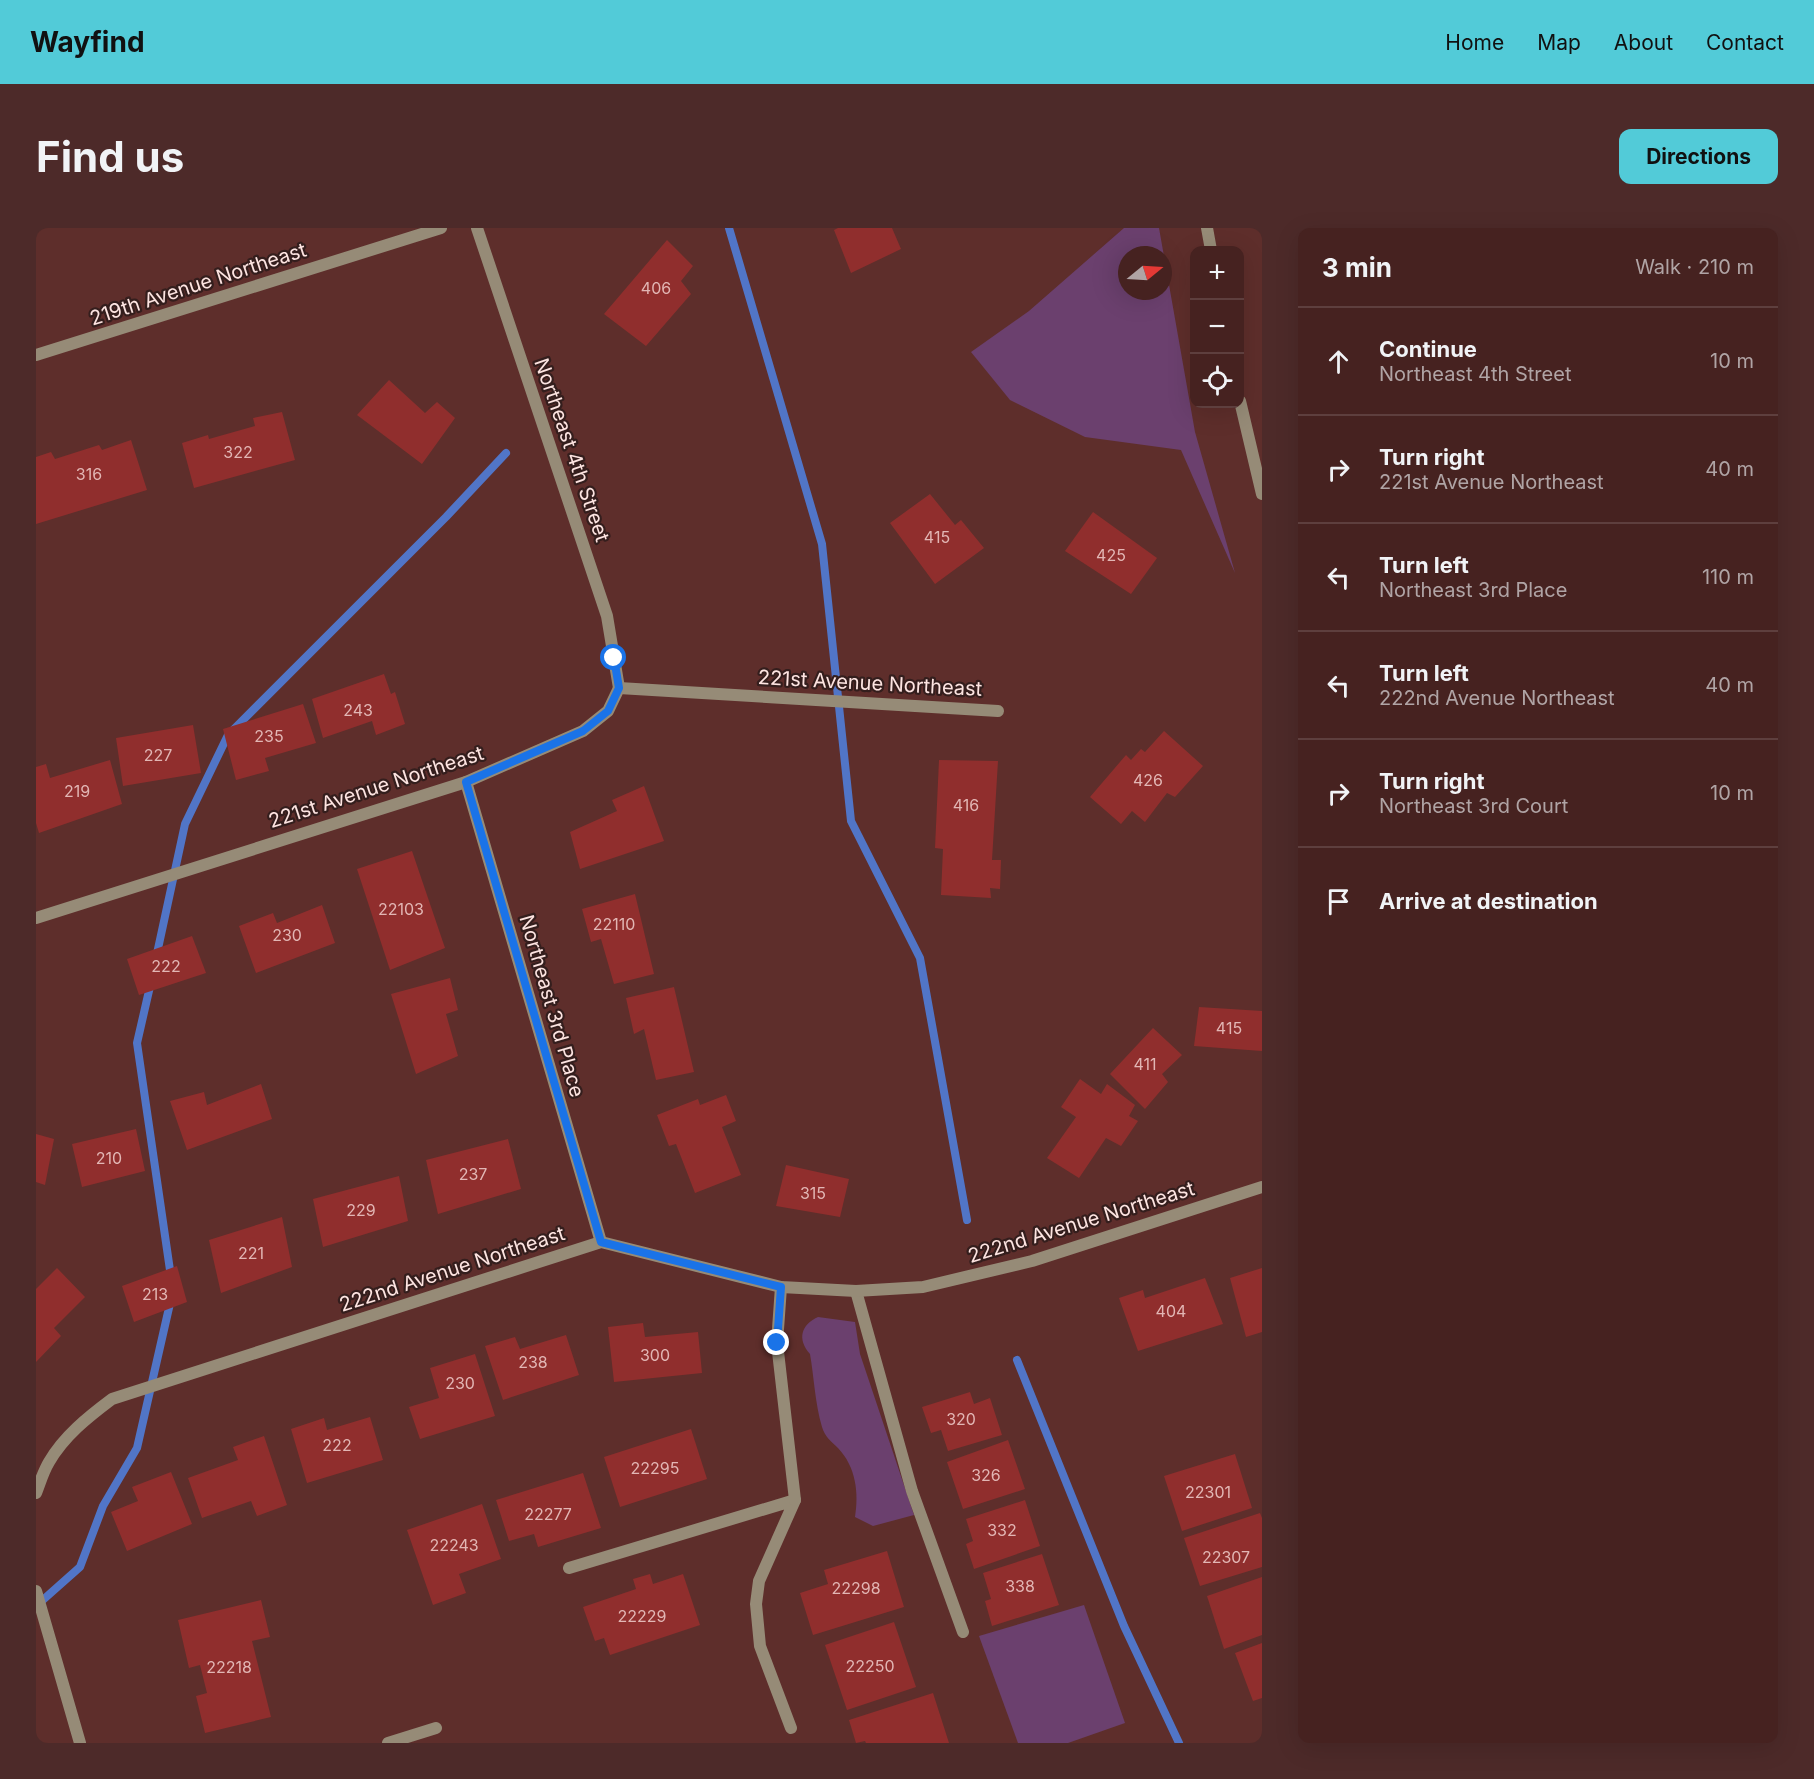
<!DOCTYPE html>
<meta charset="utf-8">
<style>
:root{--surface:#462220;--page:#4d2a29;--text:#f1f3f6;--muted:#b0a4a5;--line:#5e3f3e;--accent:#52cbd8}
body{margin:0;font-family:Inter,sans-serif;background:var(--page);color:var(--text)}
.controls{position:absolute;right:18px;top:18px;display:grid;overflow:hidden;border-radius:12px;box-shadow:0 6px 24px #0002}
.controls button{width:54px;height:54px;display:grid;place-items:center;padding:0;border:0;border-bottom:2px solid var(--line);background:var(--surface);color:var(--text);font:30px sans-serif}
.compass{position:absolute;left:1082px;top:18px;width:54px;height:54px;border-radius:50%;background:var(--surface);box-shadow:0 6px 24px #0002;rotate:72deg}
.stop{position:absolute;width:18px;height:18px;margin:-14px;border:4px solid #1a73e8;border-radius:50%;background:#fff}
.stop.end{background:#1a73e8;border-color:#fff;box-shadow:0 2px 6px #0008}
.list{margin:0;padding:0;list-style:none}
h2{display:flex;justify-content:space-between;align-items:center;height:78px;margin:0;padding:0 24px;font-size:26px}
h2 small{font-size:20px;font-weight:400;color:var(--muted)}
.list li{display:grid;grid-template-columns:39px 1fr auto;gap:18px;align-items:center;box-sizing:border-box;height:108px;padding:0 24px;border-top:2px solid var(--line)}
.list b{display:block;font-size:22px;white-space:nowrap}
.list p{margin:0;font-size:20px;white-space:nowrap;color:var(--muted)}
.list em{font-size:20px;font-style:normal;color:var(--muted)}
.icon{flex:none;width:33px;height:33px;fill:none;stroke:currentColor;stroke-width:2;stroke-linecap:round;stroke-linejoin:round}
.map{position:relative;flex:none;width:1226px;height:1515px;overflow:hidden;border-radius:12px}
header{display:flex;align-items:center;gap:36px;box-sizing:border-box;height:84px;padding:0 30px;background:var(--accent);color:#111}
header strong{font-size:28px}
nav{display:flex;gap:33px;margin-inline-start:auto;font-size:21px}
.intro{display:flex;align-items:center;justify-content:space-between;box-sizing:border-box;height:144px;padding:0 36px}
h1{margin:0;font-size:42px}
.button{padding:15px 27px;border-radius:12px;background:var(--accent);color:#111;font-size:21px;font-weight:700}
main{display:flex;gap:36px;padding:0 36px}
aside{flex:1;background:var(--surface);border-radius:12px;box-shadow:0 6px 24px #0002}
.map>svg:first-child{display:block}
.green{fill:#6b406e;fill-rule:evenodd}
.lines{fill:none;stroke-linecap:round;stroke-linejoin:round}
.stream{stroke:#5175c7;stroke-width:8}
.building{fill:#902e2d}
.service{stroke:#968b77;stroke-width:12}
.minor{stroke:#968b77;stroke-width:12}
.tertiary{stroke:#968b77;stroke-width:12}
.route{stroke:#1a73e8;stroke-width:8}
.labels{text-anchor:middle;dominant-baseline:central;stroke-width:4.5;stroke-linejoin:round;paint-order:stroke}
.number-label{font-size:16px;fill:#e2b6b4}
.street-label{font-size:20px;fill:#fde4e1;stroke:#341e1d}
</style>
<header>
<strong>Wayfind</strong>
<nav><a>Home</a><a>Map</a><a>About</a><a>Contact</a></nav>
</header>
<div class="intro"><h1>Find us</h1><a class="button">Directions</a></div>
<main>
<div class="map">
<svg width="1226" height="1515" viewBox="0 0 1226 1515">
<rect width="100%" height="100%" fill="#5e2e2b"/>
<!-- green -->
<g class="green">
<path d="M1088,0H1123L1159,204L1199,345L1145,222L1049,209L974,172L935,124L993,83ZM1091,27H1127V63H1091Z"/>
<path d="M782,1089L819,1094L824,1126L878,1287L837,1298L819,1289C823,1265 820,1239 802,1220C795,1213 789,1209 786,1199C779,1175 778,1149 774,1126C761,1111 765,1097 782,1089Z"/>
<polygon points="1048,1377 1089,1495 1032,1515 982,1515 943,1408"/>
</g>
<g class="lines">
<!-- stream -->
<g class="stream">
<polyline points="693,0 786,316 815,593 884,730 931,992"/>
<polyline points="120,730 149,596 192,507 410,289 470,225"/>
<polyline points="115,754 101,815 135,1049"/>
<polyline points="981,1132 1088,1398 1143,1515"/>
<polyline points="0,1378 44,1339 67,1278 101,1220 135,1071"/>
</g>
</g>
<!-- building -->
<g class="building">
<polygon points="802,0 856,0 865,21 815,45 798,2"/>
<polygon points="631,12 657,38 645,53 655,66 610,118 568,86"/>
<polygon points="353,152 389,185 401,174 419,190 386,236 321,187"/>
<polygon points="246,184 259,232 158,260 146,215 172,207 173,211 219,198 217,190"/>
<polygon points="95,212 111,262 0,296 0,229 15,224 19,231 63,217 66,222"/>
<polygon points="894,266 919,297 925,292 948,320 899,356 854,295"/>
<polygon points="1057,284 1121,330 1095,366 1029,323"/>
<polygon points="348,446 355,466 359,464 369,496 340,507 336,493 287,510 276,471"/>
<polygon points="267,476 280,515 229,530 233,543 200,552 187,501"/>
<polygon points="157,497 165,545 87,558 80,510"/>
<polygon points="1128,503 1167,538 1139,569 1131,565 1109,594 1096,583 1085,596 1054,569 1090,527 1095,532 1105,521 1109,524"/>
<polygon points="74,532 86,576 3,605 0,595 0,539 10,536 14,550"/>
<polygon points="903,532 962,533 956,632 965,632 964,661 954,660 955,670 905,667 907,621 899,620"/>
<polygon points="608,558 628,613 544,641 534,604 581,583 576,572"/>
<polygon points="376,623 409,720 354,742 321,641"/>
<polygon points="599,666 618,746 578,756 565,711 555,714 546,681"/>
<polygon points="286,677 299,715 220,745 203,698 237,685 241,695"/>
<polygon points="156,708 170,745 103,767 91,731"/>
<polygon points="414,750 422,782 410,786 422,828 380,846 355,766"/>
<polygon points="638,759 658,844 620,852 608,801 598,806 590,770"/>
<polygon points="1163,779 1226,783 1226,823 1158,818"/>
<polygon points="1117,800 1146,827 1126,846 1132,854 1109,881 1074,846"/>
<polygon points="1044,851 1065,866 1071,856 1099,877 1093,888 1102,893 1085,918 1070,910 1043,950 1011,930 1040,889 1025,879"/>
<polygon points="225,856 236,891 151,922 134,873 168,864 171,877"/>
<polygon points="690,867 700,893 686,899 705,947 659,965 640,916 633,918 621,887 662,871 664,877"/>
<polygon points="100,901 109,943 46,959 36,916"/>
<polygon points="0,906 18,911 9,957 0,954"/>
<polygon points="472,911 485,961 402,986 390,932"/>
<polygon points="750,937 813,951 804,989 740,978"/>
<polygon points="363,948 372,993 287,1019 277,971"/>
<polygon points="246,989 256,1039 185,1065 173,1012"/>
<polygon points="141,1038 151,1074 98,1094 86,1058"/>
<polygon points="21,1040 49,1069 18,1100 25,1108 0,1134 0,1061"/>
<polygon points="1226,1040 1226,1104 1210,1109 1194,1050"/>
<polygon points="1169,1050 1187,1096 1102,1123 1083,1070 1107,1062 1109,1070"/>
<polygon points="607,1095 609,1109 662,1104 666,1145 578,1154 572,1099"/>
<polygon points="530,1107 543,1147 467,1172 449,1118 479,1109 484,1121"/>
<polygon points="439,1126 459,1188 384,1211 373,1179 403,1170 394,1140"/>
<polygon points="934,1164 938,1176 954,1170 966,1207 912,1223 905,1202 895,1205 886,1179"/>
<polygon points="334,1189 347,1232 271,1255 255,1201 288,1190 291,1202"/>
<polygon points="655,1201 671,1251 584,1279 568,1229"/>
<polygon points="228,1208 251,1277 221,1288 215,1273 166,1290 152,1250 202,1232 197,1219"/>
<polygon points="972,1212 989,1261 927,1281 911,1234"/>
<polygon points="1199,1226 1216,1280 1146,1303 1128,1248"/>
<polygon points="135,1244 156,1296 91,1323 75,1284 102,1273 96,1259"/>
<polygon points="547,1245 565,1300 502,1319 498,1306 473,1313 460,1272"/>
<polygon points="989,1272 1004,1318 938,1341 930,1316 937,1313 930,1291"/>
<polygon points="446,1276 465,1331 423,1346 430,1365 397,1377 371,1302"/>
<polygon points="1224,1285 1226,1290 1226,1339 1164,1358 1148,1310"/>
<polygon points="851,1323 868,1379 777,1407 764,1365 792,1356 788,1342"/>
<polygon points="1006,1326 1023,1377 956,1398 949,1373 955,1371 947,1345"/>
<polygon points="614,1346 617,1356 647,1346 664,1397 574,1427 568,1410 559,1413 547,1379 600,1361 597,1351"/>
<polygon points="1226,1349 1226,1407 1188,1421 1171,1368"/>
<polygon points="225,1372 234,1409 216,1413 235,1489 169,1505 160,1468 171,1465 164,1437 153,1440 142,1392"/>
<polygon points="858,1394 880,1459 811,1482 789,1417"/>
<polygon points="1226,1415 1226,1470 1217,1473 1199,1425"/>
<polygon points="897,1465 913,1515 830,1515 829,1513 820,1515 813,1492"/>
</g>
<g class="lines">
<!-- service -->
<g class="service">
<polyline points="820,1063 876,1263 927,1404"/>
<polyline points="533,1340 759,1272 723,1353 720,1376 724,1418 755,1500"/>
</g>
<!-- minor -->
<g class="minor">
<polyline points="441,0 571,388 583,460"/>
<polyline points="0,127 405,0"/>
<polyline points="430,554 565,1014"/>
<polyline points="0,690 430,554 547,503 572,483 583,460 962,483"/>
<polyline points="745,1059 741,1115 759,1272"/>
<path d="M0,1265C4,1255 7,1244 13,1234C28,1208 52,1189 76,1171L565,1014L745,1059L820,1063L887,1059L996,1033L1226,959"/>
<polyline points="0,1363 44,1515"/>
<polyline points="352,1515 400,1500"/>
</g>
<!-- tertiary -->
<g class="tertiary">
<polyline points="1171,0 1175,22"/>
<polyline points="1204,173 1226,266"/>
</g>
</g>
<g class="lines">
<!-- route -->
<polyline class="route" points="578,430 583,460 572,483 547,503 430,554 565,1014 745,1059 741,1115"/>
</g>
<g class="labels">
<!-- number labels -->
<g class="number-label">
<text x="620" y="60">406</text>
<text x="202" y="224">322</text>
<text x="53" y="246">316</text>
<text x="901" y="309">415</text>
<text x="1075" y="327">425</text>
<text x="322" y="482">243</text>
<text x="233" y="508">235</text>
<text x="122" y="527">227</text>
<text x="1112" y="552">426</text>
<text x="41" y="563">219</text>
<text x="930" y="577">416</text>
<text x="365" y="681">22103</text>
<text x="578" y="696">22110</text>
<text x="251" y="707">230</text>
<text x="130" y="738">222</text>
<text x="1193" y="800">415</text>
<text x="1109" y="836">411</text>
<text x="73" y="930">210</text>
<text x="437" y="946">237</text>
<text x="777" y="965">315</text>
<text x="325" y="982">229</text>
<text x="215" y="1025">221</text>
<text x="119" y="1066">213</text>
<text x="1135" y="1083">404</text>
<text x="619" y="1127">300</text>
<text x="497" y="1134">238</text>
<text x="424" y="1155">230</text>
<text x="925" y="1191">320</text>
<text x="301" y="1217">222</text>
<text x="619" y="1240">22295</text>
<text x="950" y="1247">326</text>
<text x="1172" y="1264">22301</text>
<text x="512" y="1286">22277</text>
<text x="966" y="1302">332</text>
<text x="418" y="1317">22243</text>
<text x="1190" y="1329">22307</text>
<text x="984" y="1358">338</text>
<text x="820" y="1360">22298</text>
<text x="606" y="1388">22229</text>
<text x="834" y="1438">22250</text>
<text x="193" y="1439">22218</text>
</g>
<!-- street labels -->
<g class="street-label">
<text transform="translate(162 56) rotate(-18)">219th Avenue Northeast</text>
<text transform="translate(536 222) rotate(71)">Northeast 4th Street</text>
<text transform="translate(834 455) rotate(3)">221st Avenue Northeast</text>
<text transform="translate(340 559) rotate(-18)">221st Avenue Northeast</text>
<text transform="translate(516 778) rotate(74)">Northeast 3rd Place</text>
<text transform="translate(1045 994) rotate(-17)">222nd Avenue Northeast</text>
<text transform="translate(416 1041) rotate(-18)">222nd Avenue Northeast</text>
</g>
</g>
</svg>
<div class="controls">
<button>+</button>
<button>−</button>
<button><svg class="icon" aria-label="locate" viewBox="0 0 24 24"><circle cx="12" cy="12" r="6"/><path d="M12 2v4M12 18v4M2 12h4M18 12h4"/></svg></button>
</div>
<svg class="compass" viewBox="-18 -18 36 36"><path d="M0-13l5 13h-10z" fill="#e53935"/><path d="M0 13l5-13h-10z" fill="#b0a4a5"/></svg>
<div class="stop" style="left:578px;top:430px"></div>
<div class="stop end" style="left:741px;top:1115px"></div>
</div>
<aside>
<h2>3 min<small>Walk · 210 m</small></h2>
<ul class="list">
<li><svg class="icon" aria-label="ahead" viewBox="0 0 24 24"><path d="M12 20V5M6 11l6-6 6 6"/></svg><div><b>Continue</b><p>Northeast 4th Street</p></div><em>10 m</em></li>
<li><svg class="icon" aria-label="right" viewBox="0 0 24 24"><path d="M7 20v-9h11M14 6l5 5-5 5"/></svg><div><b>Turn right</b><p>221st Avenue Northeast</p></div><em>40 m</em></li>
<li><svg class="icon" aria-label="left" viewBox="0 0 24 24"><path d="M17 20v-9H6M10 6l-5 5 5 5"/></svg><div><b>Turn left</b><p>Northeast 3rd Place</p></div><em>110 m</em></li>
<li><svg class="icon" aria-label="left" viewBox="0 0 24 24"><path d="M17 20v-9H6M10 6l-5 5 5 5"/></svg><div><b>Turn left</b><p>222nd Avenue Northeast</p></div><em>40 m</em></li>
<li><svg class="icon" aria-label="right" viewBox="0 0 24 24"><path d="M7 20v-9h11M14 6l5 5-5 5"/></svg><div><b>Turn right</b><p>Northeast 3rd Court</p></div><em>10 m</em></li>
<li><svg class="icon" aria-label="arrive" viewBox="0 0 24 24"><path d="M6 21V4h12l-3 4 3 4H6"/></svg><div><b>Arrive at destination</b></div></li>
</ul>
</aside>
</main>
